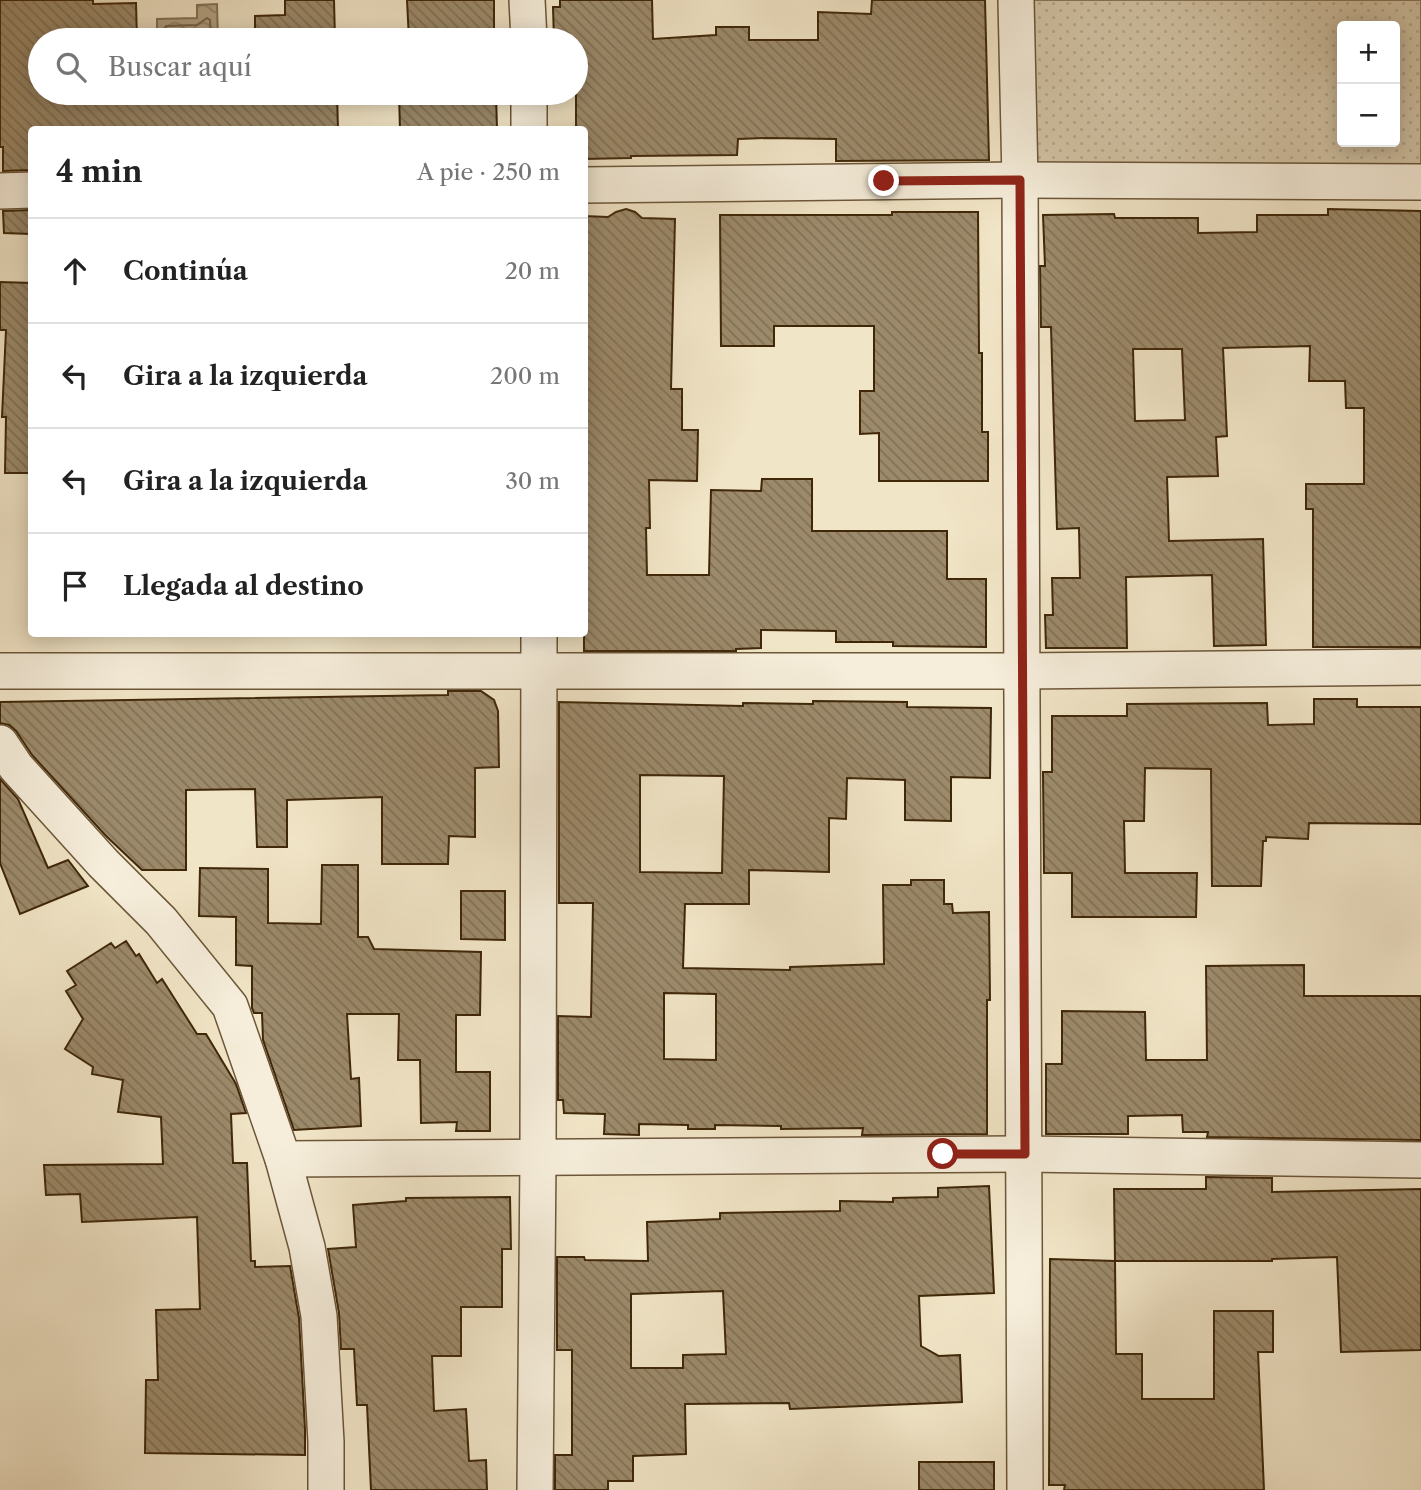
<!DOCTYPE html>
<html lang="es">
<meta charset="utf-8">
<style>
:root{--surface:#fff;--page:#f2f2f2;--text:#222;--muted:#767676;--line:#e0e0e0}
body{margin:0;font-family:"Libre Caslon Text",serif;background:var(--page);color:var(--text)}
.controls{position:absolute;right:21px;top:21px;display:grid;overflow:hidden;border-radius:7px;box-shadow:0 4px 18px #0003}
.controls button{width:63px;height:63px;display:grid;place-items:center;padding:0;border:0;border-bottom:2px solid var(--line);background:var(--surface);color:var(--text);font:35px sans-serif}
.stop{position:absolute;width:21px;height:21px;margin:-16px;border:5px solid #8f2418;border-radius:50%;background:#fff}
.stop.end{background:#8f2418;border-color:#fff;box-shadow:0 2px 7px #0008}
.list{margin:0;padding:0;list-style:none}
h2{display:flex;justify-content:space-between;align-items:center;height:91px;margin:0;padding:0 28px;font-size:30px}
h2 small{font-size:23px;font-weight:400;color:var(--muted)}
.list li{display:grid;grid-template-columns:46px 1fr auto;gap:21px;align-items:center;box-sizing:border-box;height:105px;padding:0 28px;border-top:2px solid var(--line)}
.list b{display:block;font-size:26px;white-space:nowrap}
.list em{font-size:23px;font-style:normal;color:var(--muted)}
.icon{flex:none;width:38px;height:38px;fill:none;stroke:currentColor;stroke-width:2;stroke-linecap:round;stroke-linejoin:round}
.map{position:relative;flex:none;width:1421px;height:1490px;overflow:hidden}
.search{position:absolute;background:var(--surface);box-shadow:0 4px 18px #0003;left:28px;top:28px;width:560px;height:77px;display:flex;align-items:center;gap:18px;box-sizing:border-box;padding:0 24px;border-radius:38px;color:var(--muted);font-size:26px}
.panel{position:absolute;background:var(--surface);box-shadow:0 4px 18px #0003;left:28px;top:126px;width:560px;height:511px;border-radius:7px}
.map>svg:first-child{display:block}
.grass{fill:url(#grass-dots);stroke:#897658;stroke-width:2;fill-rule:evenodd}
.water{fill:url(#water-waves);stroke:#857254;stroke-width:2}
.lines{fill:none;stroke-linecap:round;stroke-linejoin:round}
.shore{stroke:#7a6647;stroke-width:2}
.building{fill:url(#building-back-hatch);stroke:#3f2708;stroke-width:2;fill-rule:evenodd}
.minor-casing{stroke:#6c5638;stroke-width:38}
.minor{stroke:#f6eedb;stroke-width:35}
.route{stroke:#8f2418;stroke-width:9}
</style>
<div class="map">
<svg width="1421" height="1490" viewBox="0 0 1421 1490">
<defs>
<pattern id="grass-dots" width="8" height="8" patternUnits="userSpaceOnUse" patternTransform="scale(1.75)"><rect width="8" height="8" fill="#d3c5a7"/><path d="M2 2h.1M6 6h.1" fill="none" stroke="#b6a98e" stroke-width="1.8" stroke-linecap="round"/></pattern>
<pattern id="water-waves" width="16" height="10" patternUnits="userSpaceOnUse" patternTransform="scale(1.75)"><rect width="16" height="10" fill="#b4a486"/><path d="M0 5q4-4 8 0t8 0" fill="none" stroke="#94866c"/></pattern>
<pattern id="building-back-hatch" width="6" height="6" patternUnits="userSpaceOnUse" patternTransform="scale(1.75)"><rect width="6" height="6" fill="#9c8a6b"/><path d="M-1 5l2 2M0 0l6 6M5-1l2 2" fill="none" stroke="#817156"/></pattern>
</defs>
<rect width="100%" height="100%" fill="#f1e5c7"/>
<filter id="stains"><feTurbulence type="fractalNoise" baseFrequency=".00286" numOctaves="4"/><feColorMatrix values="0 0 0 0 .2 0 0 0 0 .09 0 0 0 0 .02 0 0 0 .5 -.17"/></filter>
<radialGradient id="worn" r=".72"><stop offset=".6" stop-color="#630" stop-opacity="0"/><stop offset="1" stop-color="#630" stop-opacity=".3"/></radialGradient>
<!-- grass -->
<path class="grass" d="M1016,0H1421V182L1020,180ZM1342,26H1395V142H1342Z"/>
<!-- water -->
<polygon class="water" points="217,4 218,40 157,40 157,19 197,18 197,5"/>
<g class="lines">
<!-- shore -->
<polyline class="shore" points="164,40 164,29 166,26 197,25 207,18 210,20 211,40"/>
</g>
<!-- building -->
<g class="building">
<polygon points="0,0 93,0 93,4 136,3 137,40 40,40 40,93 337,93 338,130 32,130 32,170 3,171 3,147 0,147"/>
<polygon points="285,0 334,0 335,40 255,40 255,16 285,15"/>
<polygon points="407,0 494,0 494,40 409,40"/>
<polygon points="560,0 652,0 653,39 716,35 716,27 749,27 749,40 818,40 818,12 871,14 872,0 985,0 989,160 836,161 836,139 767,138 738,139 737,155 631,156 631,158 584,159 584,130 576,130 576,40 554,40 553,7 560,7"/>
<polygon points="399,93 496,93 497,130 400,130"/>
<polygon points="626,209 635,212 642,218 675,219 671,389 682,389 682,430 698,430 697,481 649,480 650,528 646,528 647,575 709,575 711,490 761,491 762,479 812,479 812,531 947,531 947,579 986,579 986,647 893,646 893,642 836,642 836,631 761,630 761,648 736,649 736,651 584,651 584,216 608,217 616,212"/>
<path d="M1328,209L1421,211V647H1313V509H1306V484H1364V408H1346L1345,381H1309L1310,346L1223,348L1227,436L1216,437L1218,476L1167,477L1169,541L1263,539L1266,645L1214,646L1212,575L1126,577L1127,648H1046L1045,615H1053L1052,578H1080L1079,528L1057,529L1051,327H1041L1040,266H1045L1043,215L1114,214L1115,218H1198V233L1257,232V215H1328ZM1133,349H1182L1185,420L1135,421Z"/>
<polygon points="31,210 30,234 4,233 3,211"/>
<polygon points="892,212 978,212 979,353 982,353 982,432 988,432 988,481 879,481 879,433 860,434 860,391 874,391 874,326 774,326 774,346 721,346 720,215 892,215"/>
<polygon points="0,282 32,283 32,473 5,473 6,417 2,417 6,330 0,330"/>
<polygon points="448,691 481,691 494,700 498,711 499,767 475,768 475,837 449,836 448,864 382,864 382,797 287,800 287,847 257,847 255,789 186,790 186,870 142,870 106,836 32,755 16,731 9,725 0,723 0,702 448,695"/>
<polygon points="1314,699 1357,699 1357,707 1421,707 1421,824 1309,823 1308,839 1266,837 1266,841 1263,841 1261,886 1212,886 1211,769 1145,768 1144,821 1124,821 1125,873 1197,873 1196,917 1072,917 1072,873 1044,873 1043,772 1052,772 1052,716 1127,716 1127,704 1267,703 1268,725 1314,724"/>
<path d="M813,701L907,702V707L991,708L990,778L951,777V821L905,820V780L847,778L846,819L829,818V872L749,870V904H685L683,968L790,970V967L884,964L883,885H911V880H944V904H952L953,913L989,912L990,1000H987V1134L862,1135L863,1128L781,1129V1126L715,1125V1129H688V1125L639,1124V1135L604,1134L605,1114L564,1113L563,1100H558V1016L591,1017L593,903H559V702L743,706V703L813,704ZM640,775L724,776L722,873L640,872ZM664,993L716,994V1060L664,1059Z"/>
<polygon points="0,779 18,799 48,868 68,860 88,886 20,914 0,863"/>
<polygon points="322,865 358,865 358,937 368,937 374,949 481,952 480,1015 456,1015 456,1072 490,1072 490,1131 456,1131 457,1122 421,1123 420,1060 398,1060 399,1014 347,1014 351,1079 359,1078 361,1126 294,1130 263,1040 262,1013 254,1013 252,1008 252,966 236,965 236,917 199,916 200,868 268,869 268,923 321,924"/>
<polygon points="461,891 505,891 505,940 461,939"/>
<polygon points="126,941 136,956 139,954 157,983 162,979 197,1034 206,1034 236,1084 246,1113 231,1114 233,1163 247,1163 251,1261 255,1261 255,1267 290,1266 299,1318 305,1429 305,1455 145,1453 146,1380 158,1380 156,1310 200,1309 197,1217 82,1222 80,1194 46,1195 44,1165 163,1164 161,1117 118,1112 123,1080 92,1074 93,1067 65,1049 83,1019 66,991 76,985 67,971 111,943 115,948"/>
<polygon points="1304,965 1304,996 1421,996 1421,1140 1207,1137 1208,1132 1183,1132 1182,1115 1128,1116 1128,1134 1046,1134 1046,1064 1062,1064 1062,1011 1145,1012 1146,1060 1207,1060 1206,966"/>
<polygon points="1206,1177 1272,1178 1272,1192 1421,1189 1421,1350 1341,1352 1337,1257 1272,1259 1272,1261 1115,1261 1114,1189 1206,1189"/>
<path d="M989,1186L994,1293L919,1296L921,1346L939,1356L960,1355L962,1402L790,1409L789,1403L685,1404L686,1454L633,1456V1481H608V1490H555V1455H572V1350H557V1257H584L585,1260L648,1261L647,1222L720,1219V1213L840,1211V1201L893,1202V1198L938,1197V1188ZM723,1291L726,1354L683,1355V1368H631V1294Z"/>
<polygon points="510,1197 511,1249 502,1249 502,1307 461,1307 461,1356 432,1356 434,1411 466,1409 469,1461 486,1460 487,1490 371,1490 367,1405 357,1405 354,1349 341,1349 339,1313 328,1249 356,1247 353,1205 406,1201 406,1198"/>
<polygon points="1050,1259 1115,1261 1116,1354 1142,1354 1142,1399 1214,1399 1214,1311 1273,1311 1273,1352 1258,1352 1264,1490 1064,1490 1065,1485 1049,1485"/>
<rect x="919" y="1462" width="75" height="28"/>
</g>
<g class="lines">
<!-- minor casing -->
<g class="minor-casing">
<g id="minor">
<polyline points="527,0 529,40"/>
<polyline points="1016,0 1020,180 1025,1490"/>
<polyline points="529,130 529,93"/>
<polyline points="584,185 1020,180 1421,182"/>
<polyline points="0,191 32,190"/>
<polyline points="0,671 1022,671 1421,667"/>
<polyline points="0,743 16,767 103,863 161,921 230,1006 283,1159 307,1247 319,1316 326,1442 326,1490"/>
<polyline points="283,1159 1025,1154 1421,1160"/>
<polyline points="535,1490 538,1158 539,634"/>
</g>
</g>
<!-- minor -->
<use href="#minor" class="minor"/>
</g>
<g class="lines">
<!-- route -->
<polyline class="route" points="884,181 1020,180 1025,1154 943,1154"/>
</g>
<rect width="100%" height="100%" filter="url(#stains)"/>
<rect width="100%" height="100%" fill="url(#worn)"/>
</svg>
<div class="controls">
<button>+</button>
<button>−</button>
</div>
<div class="stop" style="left:943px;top:1154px"></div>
<div class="stop end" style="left:884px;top:181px"></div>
<div class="search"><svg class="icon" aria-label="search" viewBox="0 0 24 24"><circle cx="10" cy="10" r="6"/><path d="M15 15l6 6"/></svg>Buscar aquí</div>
<section class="panel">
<h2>4 min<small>A pie · 250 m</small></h2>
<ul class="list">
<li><svg class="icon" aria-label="ahead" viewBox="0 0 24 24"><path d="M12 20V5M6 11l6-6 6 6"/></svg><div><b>Continúa</b></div><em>20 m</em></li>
<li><svg class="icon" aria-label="left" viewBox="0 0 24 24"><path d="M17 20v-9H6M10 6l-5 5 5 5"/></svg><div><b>Gira a la izquierda</b></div><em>200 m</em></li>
<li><svg class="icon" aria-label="left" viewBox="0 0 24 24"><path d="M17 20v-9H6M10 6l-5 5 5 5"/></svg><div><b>Gira a la izquierda</b></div><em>30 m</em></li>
<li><svg class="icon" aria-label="arrive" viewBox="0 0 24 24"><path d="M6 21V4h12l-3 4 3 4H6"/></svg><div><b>Llegada al destino</b></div></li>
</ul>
</section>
</div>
